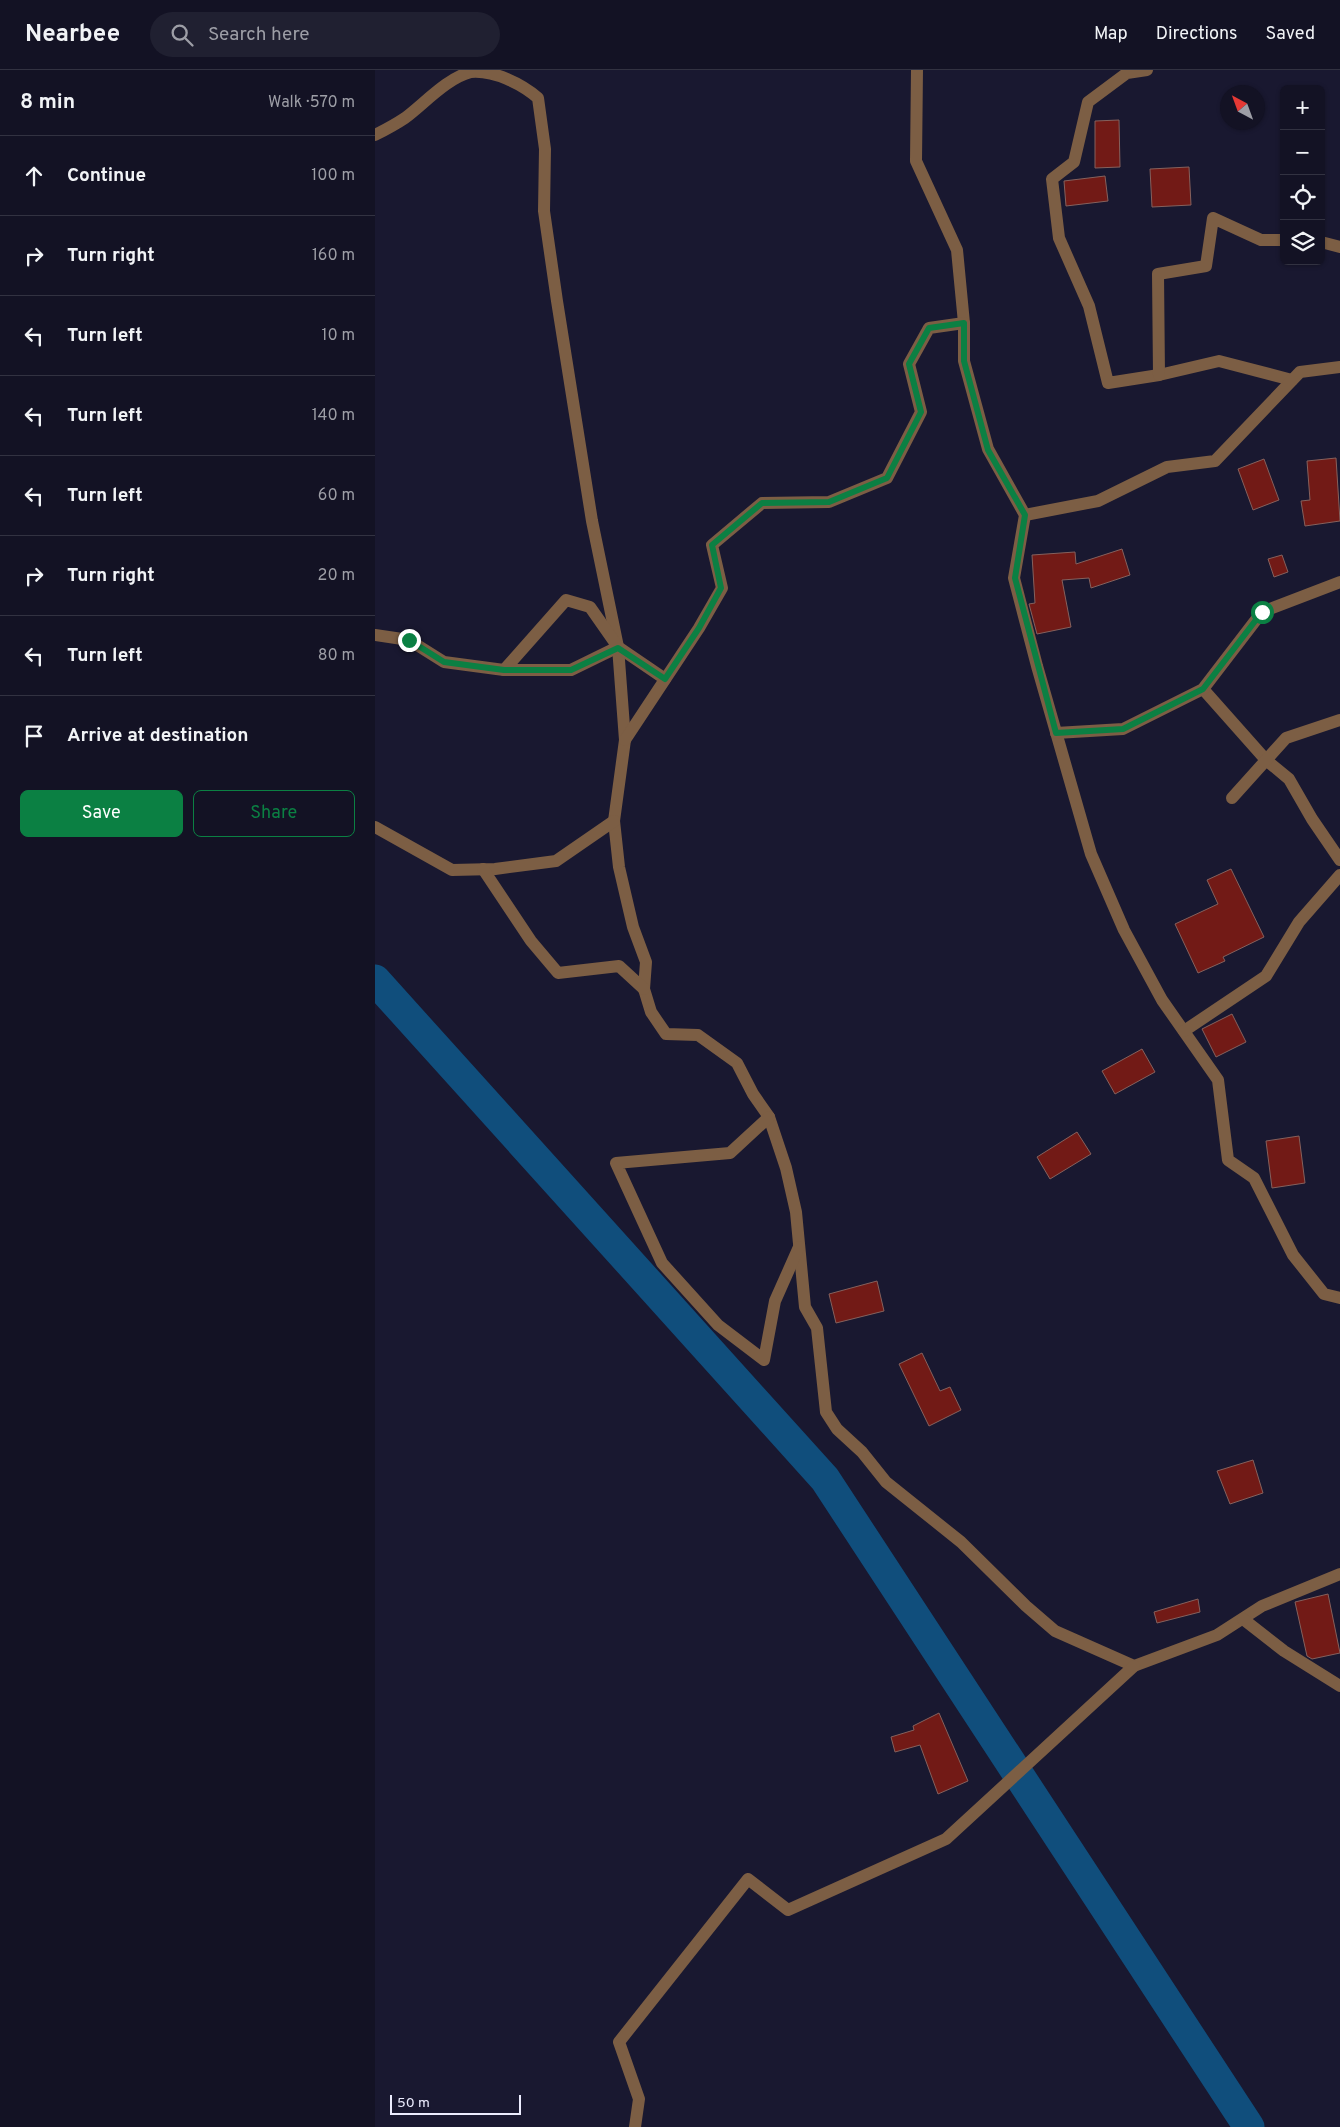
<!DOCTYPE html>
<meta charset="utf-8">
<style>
:root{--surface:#131224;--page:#202031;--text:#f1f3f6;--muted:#9d9ea6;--line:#323241;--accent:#0b8043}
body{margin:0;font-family:Overpass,sans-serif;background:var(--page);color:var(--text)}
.controls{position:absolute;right:15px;top:15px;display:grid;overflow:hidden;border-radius:8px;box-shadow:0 1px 4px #0004}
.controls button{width:45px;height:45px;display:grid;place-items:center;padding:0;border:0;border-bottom:1px solid var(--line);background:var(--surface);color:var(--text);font:25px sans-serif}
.compass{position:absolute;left:845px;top:15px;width:45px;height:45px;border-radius:50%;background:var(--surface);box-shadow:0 1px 4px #0004;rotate:319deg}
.scale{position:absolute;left:15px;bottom:12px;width:131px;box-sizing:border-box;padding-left:5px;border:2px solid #ececfe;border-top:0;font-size:14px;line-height:18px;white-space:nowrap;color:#ececfe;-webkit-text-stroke:4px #191830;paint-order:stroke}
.stop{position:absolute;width:15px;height:15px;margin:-11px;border:4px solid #0b8043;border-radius:50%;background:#fff}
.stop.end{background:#0b8043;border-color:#fff;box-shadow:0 1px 5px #0008}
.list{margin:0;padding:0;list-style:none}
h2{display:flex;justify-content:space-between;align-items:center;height:65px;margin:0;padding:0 20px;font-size:21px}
h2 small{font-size:16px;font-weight:400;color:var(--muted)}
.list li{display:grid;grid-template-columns:32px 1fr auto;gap:15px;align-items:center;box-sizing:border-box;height:80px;padding:0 20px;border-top:1px solid var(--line)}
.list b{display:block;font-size:19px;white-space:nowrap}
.list em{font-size:16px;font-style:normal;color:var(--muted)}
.actions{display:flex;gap:10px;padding:15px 20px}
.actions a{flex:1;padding:11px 0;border:1px solid var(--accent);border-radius:8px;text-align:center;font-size:18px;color:var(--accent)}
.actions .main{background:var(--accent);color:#fff}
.icon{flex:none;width:28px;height:28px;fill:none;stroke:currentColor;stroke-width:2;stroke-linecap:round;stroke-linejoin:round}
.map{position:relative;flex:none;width:965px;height:2057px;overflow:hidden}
header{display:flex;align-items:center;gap:30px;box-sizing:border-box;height:70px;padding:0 25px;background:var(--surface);border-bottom:1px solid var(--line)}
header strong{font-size:24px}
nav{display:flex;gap:28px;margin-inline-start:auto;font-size:18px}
.search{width:350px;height:45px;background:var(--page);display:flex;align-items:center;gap:12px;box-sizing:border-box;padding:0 18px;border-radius:28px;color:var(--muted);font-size:19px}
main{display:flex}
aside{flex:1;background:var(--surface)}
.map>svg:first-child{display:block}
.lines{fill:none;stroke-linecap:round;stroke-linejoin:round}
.river{stroke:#104e7c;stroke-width:31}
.building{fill:#721a16;stroke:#85615d}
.minor{stroke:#7c5e44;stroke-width:12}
.route{stroke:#0b8043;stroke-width:6}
</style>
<header>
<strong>Nearbee</strong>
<div class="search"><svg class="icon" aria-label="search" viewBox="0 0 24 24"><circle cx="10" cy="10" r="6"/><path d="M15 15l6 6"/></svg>Search here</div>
<nav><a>Map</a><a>Directions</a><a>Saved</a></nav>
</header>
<main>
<aside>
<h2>8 min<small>Walk · 570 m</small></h2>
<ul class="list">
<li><svg class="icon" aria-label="ahead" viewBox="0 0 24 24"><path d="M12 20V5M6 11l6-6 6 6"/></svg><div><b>Continue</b></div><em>100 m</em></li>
<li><svg class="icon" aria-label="right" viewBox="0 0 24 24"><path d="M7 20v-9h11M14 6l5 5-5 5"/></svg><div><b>Turn right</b></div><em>160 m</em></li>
<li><svg class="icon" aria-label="left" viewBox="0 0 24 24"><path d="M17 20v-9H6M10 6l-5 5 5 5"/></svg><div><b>Turn left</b></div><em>10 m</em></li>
<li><svg class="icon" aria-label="left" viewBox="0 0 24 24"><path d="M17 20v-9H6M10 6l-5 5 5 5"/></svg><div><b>Turn left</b></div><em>140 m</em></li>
<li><svg class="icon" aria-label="left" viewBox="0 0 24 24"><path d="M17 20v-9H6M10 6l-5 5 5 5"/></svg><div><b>Turn left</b></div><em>60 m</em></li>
<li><svg class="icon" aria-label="right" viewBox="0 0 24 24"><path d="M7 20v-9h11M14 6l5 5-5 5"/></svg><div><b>Turn right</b></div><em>20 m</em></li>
<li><svg class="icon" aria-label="left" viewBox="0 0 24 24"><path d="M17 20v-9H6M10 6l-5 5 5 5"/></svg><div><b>Turn left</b></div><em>80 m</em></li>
<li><svg class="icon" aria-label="arrive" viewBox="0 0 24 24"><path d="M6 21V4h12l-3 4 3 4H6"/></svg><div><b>Arrive at destination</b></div></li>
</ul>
<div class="actions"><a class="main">Save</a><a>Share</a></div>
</aside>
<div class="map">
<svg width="965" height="2057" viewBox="0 0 965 2057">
<rect width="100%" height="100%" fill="#191830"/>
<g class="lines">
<!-- river -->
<polyline class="river" points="0,910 450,1409 874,2057"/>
</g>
<!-- building -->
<g class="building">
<polygon points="744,50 745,97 720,98 720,51"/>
<polygon points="814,97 816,135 777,137 775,99"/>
<polygon points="730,106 733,131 691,136 689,111"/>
<polygon points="961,388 965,451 930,456 926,431 935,430 932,391"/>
<polygon points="889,389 904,430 878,440 863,399"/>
<polygon points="747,479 755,505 716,518 714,508 687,510 696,557 662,564 654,534 660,533 657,485 700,482 701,494"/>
<polygon points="907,485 913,502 899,507 893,489"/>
<polygon points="856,799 889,867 848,887 850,891 823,903 800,854 843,834 832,810"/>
<polygon points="857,944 871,972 841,987 827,959"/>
<polygon points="767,979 780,1002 740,1024 727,1001"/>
<polygon points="702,1062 716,1084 675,1109 662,1087"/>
<polygon points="924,1066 930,1113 897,1118 891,1071"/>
<polygon points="502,1211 509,1241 461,1253 454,1224"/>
<polygon points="547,1283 565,1321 575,1317 586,1340 554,1356 524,1294"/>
<polygon points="878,1390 888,1423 855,1434 842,1401"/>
<polygon points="953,1524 965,1583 937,1589 932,1586 920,1532"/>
<polygon points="823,1529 825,1542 782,1553 779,1542"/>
<polygon points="564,1643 593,1711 563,1724 545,1675 520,1682 516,1667 539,1660 538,1656"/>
</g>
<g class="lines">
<!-- minor -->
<g class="minor">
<polyline points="542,0 541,91 582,180 589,253 589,291 613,379 650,445 639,508 662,596 716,784 749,860 787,930 843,1010 853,1090 879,1108 918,1185 949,1224 965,1228"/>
<polyline points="772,0 752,3 713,32 699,92 677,109 684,168 714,236 733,313 784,305 844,291 917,310"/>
<path d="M0,65C10,60 21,54 30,48C50,33 72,8 96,2C119,0 147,14 163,28L170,79L169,141L182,231L217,451L243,577L250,670L239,751L244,797L258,857L271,892L269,919L276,942L291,964L323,965L362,993L378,1024L394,1047L411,1098L421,1142L430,1237L442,1258L451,1342L462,1359L487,1382L511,1412L586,1472L651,1536L680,1561L759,1596L842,1565L887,1536L965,1504"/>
<polyline points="946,172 965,177"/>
<polyline points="784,305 783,204 831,196 838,148 886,170 909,170"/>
<polyline points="650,445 723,431 792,397 840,391 925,302 965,297"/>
<polyline points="0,565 34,570 69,592 129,600"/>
<polyline points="243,577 196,600 129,600 191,530 215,537 243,577 290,609"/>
<polyline points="828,619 891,690 914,709 937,749 965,790"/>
<polyline points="681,663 748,659 828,619 887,542 965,512"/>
<polyline points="250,670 324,558 347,518 337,475 387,433 454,432 512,408 546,342 534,294 554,258 589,253"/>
<polyline points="857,728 911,668 965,650"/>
<polyline points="0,757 77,800 120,799 181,791 239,751"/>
<polyline points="108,799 156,871 183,903 244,896 269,919"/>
<polyline points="809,961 891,906 924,852 965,805"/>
<polyline points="394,1047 355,1083 241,1093 287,1193 343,1255 389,1290 400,1231 424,1177"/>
<polyline points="868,1549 909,1581 965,1616"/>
<polyline points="260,2057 264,2029 244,1972 373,1809 413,1840 571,1769 759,1596"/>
</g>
</g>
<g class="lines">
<!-- route -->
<polyline class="route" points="34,570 69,592 129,600 196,600 243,578 290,609 324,558 346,518 337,475 387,433 454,432 512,408 546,342 534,294 554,258 589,253 589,291 613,380 650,445 640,508 681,663 748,659 828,619 887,542"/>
</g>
</svg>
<div class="controls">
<button>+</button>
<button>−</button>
<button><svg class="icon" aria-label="locate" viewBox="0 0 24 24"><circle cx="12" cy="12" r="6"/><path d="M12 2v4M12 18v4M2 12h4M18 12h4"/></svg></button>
<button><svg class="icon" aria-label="layers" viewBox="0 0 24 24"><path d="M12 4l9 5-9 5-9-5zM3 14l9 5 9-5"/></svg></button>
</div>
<svg class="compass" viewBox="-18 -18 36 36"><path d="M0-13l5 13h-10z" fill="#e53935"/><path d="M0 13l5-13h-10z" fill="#9d9ea6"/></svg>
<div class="scale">50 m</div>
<div class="stop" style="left:887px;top:542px"></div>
<div class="stop end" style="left:34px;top:570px"></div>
</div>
</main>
